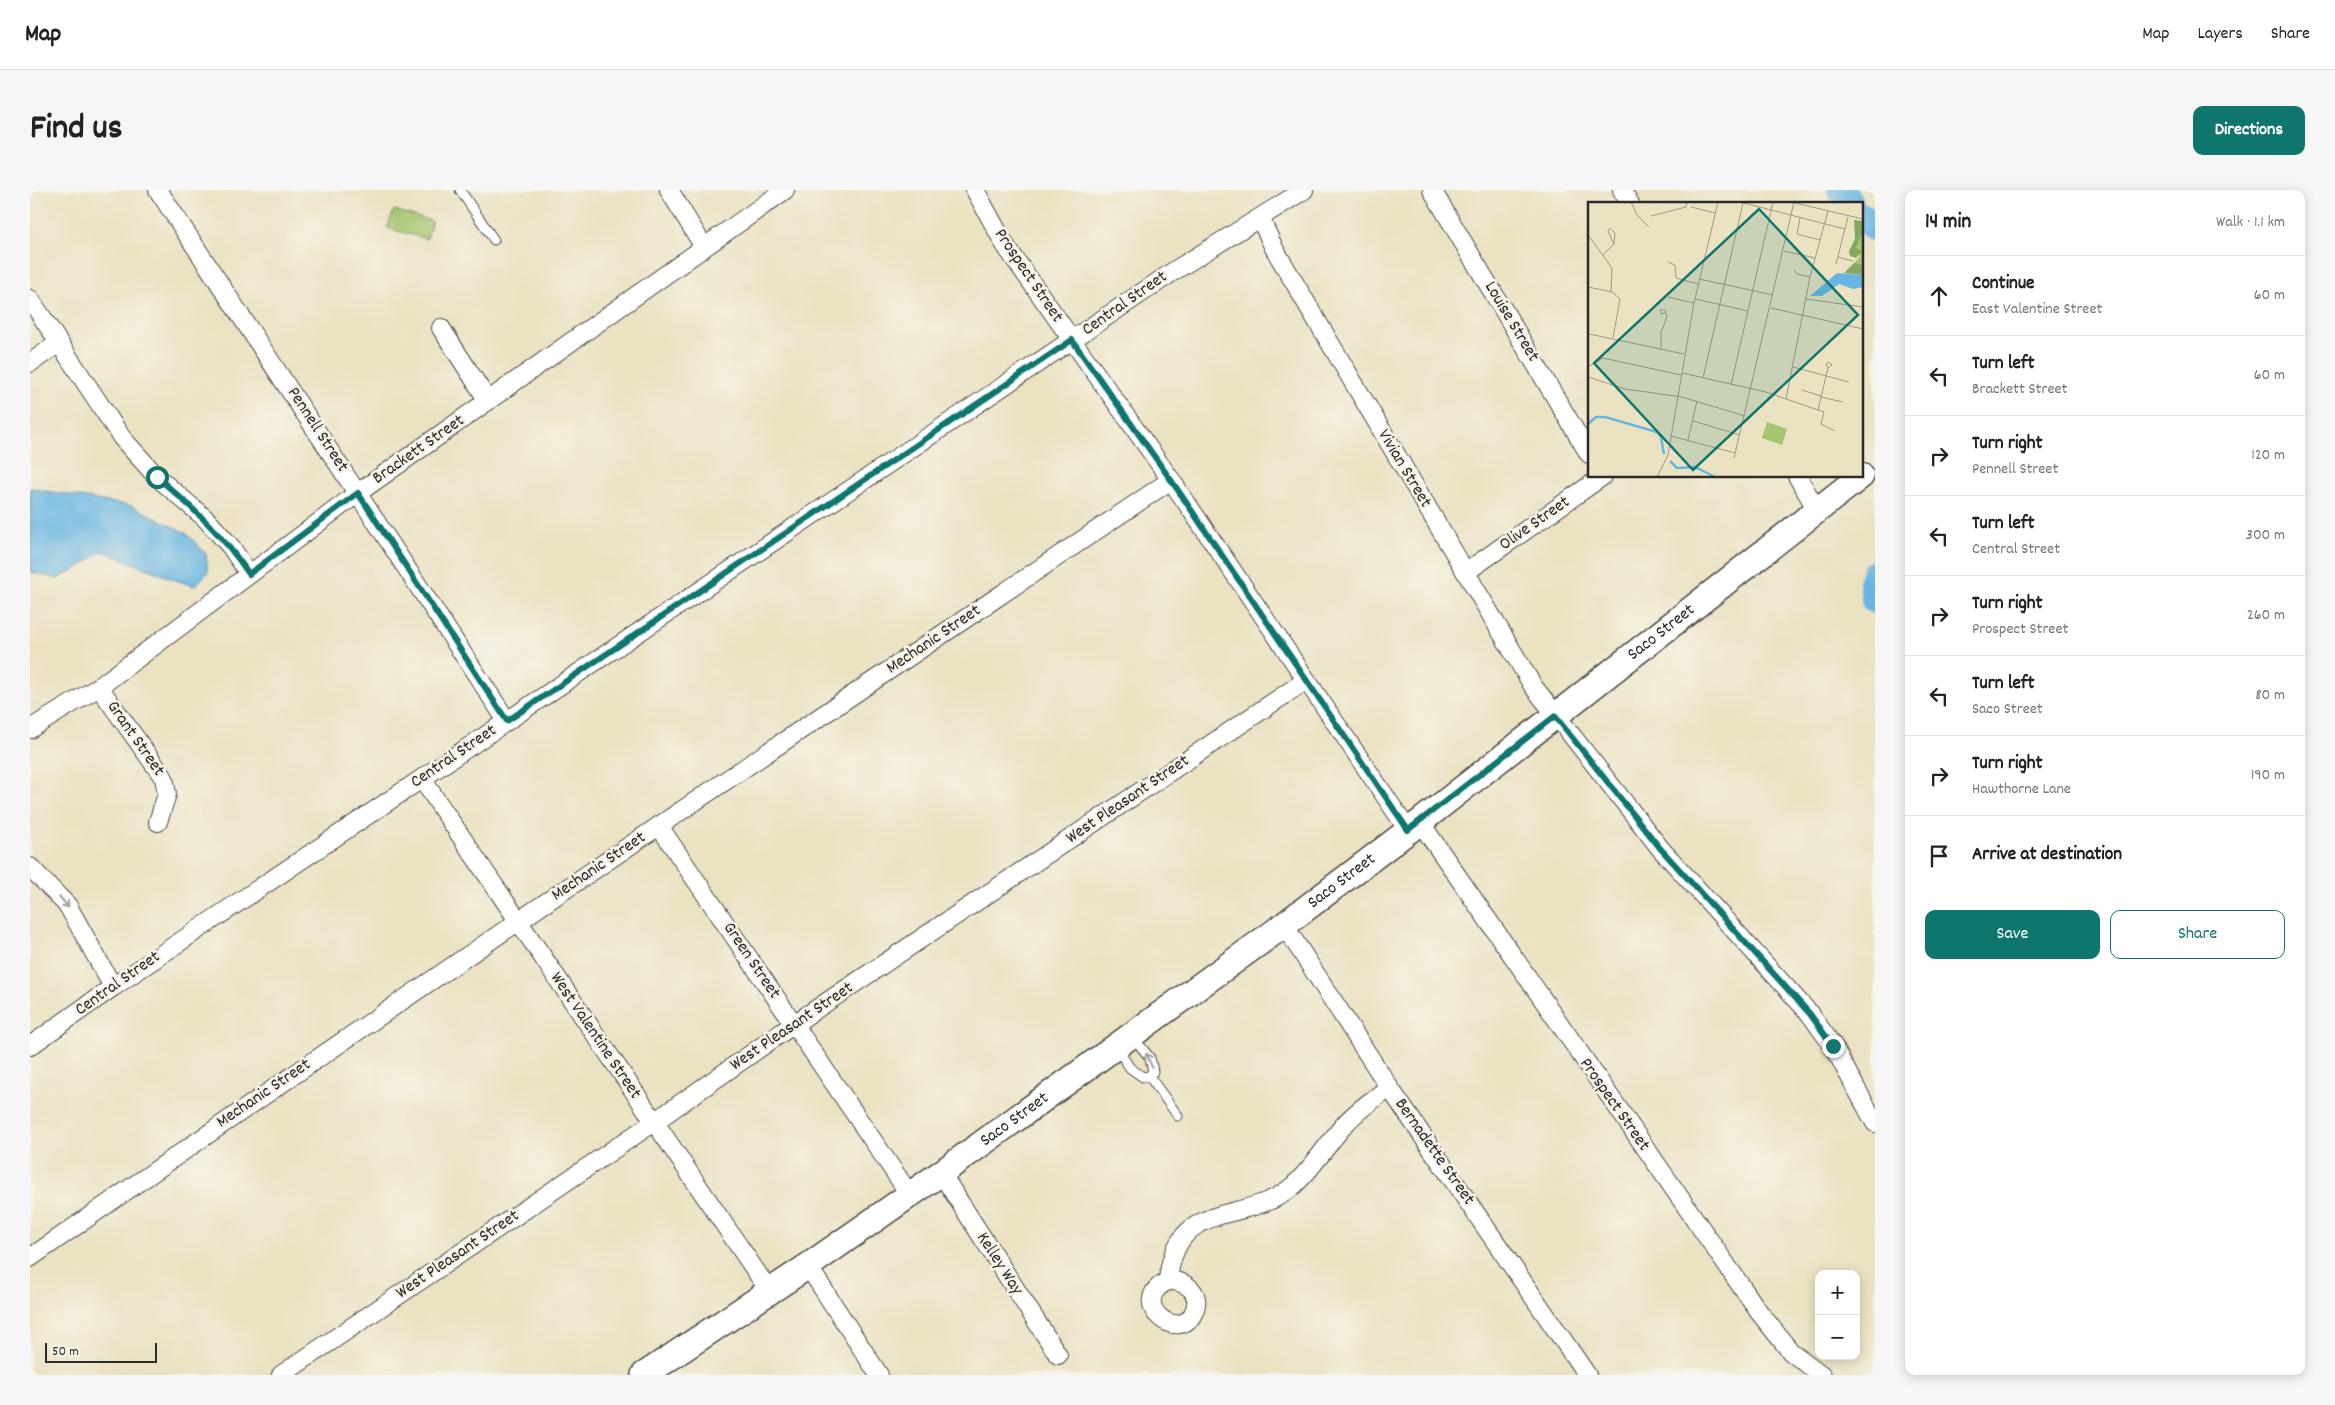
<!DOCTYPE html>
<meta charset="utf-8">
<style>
:root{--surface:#fff;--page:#f6f6f6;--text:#222;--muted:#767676;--line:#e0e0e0;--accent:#0f766e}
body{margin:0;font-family:Dekko,sans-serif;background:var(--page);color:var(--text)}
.controls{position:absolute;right:15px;bottom:15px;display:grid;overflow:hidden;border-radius:10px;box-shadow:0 2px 12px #0003}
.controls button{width:45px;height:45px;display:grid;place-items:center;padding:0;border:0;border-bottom:1px solid var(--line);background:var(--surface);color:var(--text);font:25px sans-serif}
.scale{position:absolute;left:15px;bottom:12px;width:112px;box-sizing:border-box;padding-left:5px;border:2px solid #2b2b2b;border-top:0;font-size:14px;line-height:18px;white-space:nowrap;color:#2b2b2b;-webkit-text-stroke:4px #f7f3e8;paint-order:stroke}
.stop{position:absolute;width:15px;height:15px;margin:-11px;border:4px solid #0f766e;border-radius:50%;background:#fff}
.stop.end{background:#0f766e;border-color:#fff;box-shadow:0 1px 5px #0008}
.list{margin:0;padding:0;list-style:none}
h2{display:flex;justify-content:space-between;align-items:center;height:65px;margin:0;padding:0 20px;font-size:21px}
h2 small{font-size:16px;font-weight:400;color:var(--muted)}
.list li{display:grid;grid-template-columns:32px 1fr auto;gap:15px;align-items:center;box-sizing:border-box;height:80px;padding:0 20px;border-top:1px solid var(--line)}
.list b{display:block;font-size:19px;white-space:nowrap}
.list p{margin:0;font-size:16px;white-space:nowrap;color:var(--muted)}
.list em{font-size:16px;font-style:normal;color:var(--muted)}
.actions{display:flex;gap:10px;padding:15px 20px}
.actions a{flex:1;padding:11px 0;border:1px solid var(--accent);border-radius:10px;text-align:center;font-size:18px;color:var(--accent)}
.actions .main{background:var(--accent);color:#fff}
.icon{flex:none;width:28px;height:28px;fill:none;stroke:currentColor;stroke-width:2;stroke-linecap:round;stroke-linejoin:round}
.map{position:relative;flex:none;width:1845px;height:1185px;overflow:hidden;border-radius:10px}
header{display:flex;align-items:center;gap:30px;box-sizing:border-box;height:70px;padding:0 25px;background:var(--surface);border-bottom:1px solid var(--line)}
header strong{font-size:24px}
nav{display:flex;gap:28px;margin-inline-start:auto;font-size:18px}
.intro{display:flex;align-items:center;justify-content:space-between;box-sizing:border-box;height:120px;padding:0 30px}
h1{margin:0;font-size:35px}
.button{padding:12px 22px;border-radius:10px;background:var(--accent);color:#fff;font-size:18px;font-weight:700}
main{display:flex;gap:30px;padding:0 30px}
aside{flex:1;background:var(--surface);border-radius:10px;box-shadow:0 2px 12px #0003}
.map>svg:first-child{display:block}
.green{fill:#a5c56e;stroke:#68784c}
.water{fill:#68b5e2;stroke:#4a7086}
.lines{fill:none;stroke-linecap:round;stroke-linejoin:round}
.river{stroke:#68b5e2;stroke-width:28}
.service-casing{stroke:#484642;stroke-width:11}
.minor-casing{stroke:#484642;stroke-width:20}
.secondary-casing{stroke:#484642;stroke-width:28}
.service{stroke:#fff;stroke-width:9}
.minor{stroke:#fff;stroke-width:18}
.secondary{stroke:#fff;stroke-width:25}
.oneway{stroke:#a0a0a0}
.route{stroke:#0f766e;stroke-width:6}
.labels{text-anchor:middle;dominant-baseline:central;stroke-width:5;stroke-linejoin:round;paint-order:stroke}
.street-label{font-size:18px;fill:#2b2b2b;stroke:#f7f3e8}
.inset-river{fill:none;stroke:#68b5e2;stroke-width:2.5}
.inset-road{fill:none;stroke:#9e9986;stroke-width:1}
.view{fill:#0f766e;fill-opacity:0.15;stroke:#0f766e;stroke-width:2.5}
.inset-edge{fill:none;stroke:#2b2b2b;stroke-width:2.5}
</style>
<header>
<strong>Map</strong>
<nav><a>Map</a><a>Layers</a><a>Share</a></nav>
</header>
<div class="intro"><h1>Find us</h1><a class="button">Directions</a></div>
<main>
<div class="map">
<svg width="1845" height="1185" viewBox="0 0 1845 1185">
<rect width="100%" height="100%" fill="#f7f3e8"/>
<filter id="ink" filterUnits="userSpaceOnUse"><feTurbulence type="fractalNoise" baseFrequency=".02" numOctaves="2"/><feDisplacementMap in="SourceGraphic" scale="10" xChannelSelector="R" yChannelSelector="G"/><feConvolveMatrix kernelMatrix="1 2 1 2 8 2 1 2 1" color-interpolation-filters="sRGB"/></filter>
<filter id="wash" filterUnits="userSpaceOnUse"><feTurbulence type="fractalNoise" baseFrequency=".0096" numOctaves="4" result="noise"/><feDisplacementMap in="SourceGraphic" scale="20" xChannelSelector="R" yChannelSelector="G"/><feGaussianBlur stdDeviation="1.12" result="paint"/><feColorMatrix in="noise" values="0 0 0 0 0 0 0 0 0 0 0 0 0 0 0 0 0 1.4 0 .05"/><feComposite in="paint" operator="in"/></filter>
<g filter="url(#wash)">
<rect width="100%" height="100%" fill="#ebe2c2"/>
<!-- green -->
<polygon class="green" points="364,20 402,31 397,49 357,38"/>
<!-- water -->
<polygon class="water" points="0,298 102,316 156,343 176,364 178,382 165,396 148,391 72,361 48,378 27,389 0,382"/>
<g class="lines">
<!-- river -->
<g class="river">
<polyline points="1811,0 1820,14"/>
<polyline points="1831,26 1845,38"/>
<polyline points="1845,384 1843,391 1845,410"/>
</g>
</g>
</g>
<g filter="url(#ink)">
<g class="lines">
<!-- service casing -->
<g class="service-casing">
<g id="service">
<polyline points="430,0 464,50"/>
<polyline points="1086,857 1100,878 1113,887 1119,886 1123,882 1120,868 1103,847"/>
<polyline points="1119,886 1148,926"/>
</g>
</g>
<!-- minor casing -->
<g class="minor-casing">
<g id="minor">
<polyline points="128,0 477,531"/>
<polyline points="639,0 674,57"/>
<polyline points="945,0 975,55 1141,290 1378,640"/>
<polyline points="1402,0 1559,264"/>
<polyline points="1592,0 1600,14"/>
<polyline points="1230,28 1245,60 1503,496 1630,658 1780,824 1803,856 1845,933"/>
<polyline points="0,109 92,248 127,287 176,329 201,357 219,384"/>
<polyline points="411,138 458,211"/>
<polyline points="0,173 29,153"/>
<polyline points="1767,286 1787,320"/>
<polyline points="1436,382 1573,286"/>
<polyline points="69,497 134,588 137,604 128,632"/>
<polyline points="0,539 69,497 328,303 755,0"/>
<polyline points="392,589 740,1102"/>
<polyline points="1390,632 1729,1122 1761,1162 1792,1185"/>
<polyline points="629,636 880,1005"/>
<polyline points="0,677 38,716 83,797"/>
<polyline points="1254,735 1359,897 1557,1185"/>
<polyline points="0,856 83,797 1144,81 1274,0"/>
<polyline points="911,983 1028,1165"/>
<path d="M0,1068C377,804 759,548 1141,290"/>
<polyline points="778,1076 849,1185"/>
<path d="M1138,1091C1154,1090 1171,1101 1165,1119C1152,1158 1094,1112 1138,1091C1146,1004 1218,1037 1264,995C1283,978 1298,953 1315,934C1327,920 1345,909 1359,897"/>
<polyline points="251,1185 624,932 764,834 1275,491"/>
</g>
</g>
<!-- secondary casing -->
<g class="secondary-casing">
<g id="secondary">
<path id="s1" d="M614,1185L778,1076L911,983L1254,735L1390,632L1831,286"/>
</g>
</g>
<!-- service -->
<use href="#service" class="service"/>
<!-- minor -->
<use href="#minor" class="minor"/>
<!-- secondary -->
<use href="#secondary" class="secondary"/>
</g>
<!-- one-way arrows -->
<defs><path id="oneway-shaft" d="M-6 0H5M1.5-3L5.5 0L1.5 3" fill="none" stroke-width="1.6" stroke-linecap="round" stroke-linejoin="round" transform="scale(1.25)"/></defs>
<g class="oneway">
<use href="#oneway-shaft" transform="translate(34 712) rotate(50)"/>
<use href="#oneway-shaft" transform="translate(1119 870) rotate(-112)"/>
</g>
</g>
<g class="lines" filter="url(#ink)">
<!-- route -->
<path class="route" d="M127,287C164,319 192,344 219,384L328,303L477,531L1042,150L1141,290L1378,640L1525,526L1630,658L1780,824L1803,856"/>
</g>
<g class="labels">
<!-- street labels -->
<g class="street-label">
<text transform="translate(998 86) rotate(56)">Prospect Street</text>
<text transform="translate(1095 114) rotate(-35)">Central Street</text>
<text transform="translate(1481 132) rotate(59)">Louise Street</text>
<text transform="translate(287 240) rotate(57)">Pennell Street</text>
<text transform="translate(389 260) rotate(-35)">Brackett Street</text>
<text transform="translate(1374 279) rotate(59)">Vivian Street</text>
<text transform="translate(1505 334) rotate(-35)">Olive Street</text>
<text stroke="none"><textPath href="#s1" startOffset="1260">Saco Street</textPath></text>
<text transform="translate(904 450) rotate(-34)">Mechanic Street</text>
<text transform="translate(105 549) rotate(55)">Grant Street</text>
<text transform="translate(424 567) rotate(-34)">Central Street</text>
<text transform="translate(1098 610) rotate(-34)">West Pleasant Street</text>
<text transform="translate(569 677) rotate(-34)">Mechanic Street</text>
<text stroke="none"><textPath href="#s1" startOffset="855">Saco Street</textPath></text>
<text transform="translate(721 771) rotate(56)">Green Street</text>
<text transform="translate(88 794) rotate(-35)">Central Street</text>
<text transform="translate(762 837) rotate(-34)">West Pleasant Street</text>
<text transform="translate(565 846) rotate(56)">West Valentine Street</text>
<text transform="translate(234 904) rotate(-34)">Mechanic Street</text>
<text transform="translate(1584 915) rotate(55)">Prospect Street</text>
<text stroke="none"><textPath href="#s1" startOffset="450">Saco Street</textPath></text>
<text transform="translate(1404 962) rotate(55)">Bernadette Street</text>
<text transform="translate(428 1065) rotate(-34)">West Pleasant Street</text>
<text transform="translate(969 1074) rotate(57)">Kelley Way</text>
</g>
</g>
<!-- overview -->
<g transform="translate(1558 12)">
<rect width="275" height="275" fill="#ebe2c2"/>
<path d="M275,30V63L266,61L272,54L268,46ZM179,220L199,227L194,243L174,236Z" fill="#a5c56e"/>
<path d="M266,18L275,19V30L268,46L274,49L268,56L262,54L261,49L267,37ZM266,61L275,63V73L256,71Z" fill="#84aa61"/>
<path d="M249,71L275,73V85L265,87L251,82L234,94H222Z" fill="#68b5e2"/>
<path class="inset-river" d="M0,222L8,215H17L69,230L73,235L76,252M82,259L89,266L107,265L127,275"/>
<path class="inset-road" d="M43,0L49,13L61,25M152,0L257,27M203,0L275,17M103,5L127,11M63,14L98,5L99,0M212,16L209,32L232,38M0,33L24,66L23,89M196,49L227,56M15,53L26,42L27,31L22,26L20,29L26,42M250,55L265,59M80,60L87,63L88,76L110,82M248,62L260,15M206,68L209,72L222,75M111,77L185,93M0,85L24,90L32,97L25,136M80,95L106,101M107,97L160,109M218,97L275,105M183,106L275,127M1,132L96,152M73,147V130L79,115L77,108H72L73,112L77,111M0,165L15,156L93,173M205,165L261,180M94,171L178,190L230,208L236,210L233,222L247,229M0,175L37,187L94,195L157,214M115,176L155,1M143,183L185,0M214,188L233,194M233,195L255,200M198,197L222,75L240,9M230,208L240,166L244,163L241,160L238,162L240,166M105,219L152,233M83,234L147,251M100,238L109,199M146,256L206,0M69,275L80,253L106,101L130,0"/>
<path class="view" d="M171,7L270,113L105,268L6,161Z"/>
<rect width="275" height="275" class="inset-edge"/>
</g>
</svg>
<div class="controls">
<button>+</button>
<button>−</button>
</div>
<div class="scale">50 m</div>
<div class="stop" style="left:127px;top:287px"></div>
<div class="stop end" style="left:1803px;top:856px"></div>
</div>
<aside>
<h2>14 min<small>Walk · 1.1 km</small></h2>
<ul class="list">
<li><svg class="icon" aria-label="ahead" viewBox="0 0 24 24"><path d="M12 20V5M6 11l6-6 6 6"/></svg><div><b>Continue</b><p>East Valentine Street</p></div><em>60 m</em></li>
<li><svg class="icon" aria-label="left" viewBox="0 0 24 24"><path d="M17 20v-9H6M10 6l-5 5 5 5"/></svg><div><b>Turn left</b><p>Brackett Street</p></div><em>60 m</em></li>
<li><svg class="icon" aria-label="right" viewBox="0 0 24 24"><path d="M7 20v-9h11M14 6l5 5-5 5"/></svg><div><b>Turn right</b><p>Pennell Street</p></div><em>120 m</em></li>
<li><svg class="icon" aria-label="left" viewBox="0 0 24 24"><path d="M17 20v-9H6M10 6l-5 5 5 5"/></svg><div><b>Turn left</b><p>Central Street</p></div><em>300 m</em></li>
<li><svg class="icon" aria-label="right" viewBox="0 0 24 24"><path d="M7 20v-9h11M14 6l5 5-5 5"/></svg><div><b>Turn right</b><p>Prospect Street</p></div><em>260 m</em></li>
<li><svg class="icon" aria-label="left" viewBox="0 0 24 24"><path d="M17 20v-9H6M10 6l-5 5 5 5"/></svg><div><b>Turn left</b><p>Saco Street</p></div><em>80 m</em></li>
<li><svg class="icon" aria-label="right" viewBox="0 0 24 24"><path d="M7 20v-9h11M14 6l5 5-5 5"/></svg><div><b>Turn right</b><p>Hawthorne Lane</p></div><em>190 m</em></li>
<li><svg class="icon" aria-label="arrive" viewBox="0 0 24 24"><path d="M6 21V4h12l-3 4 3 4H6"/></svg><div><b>Arrive at destination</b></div></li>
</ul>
<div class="actions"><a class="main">Save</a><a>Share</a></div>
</aside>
</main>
